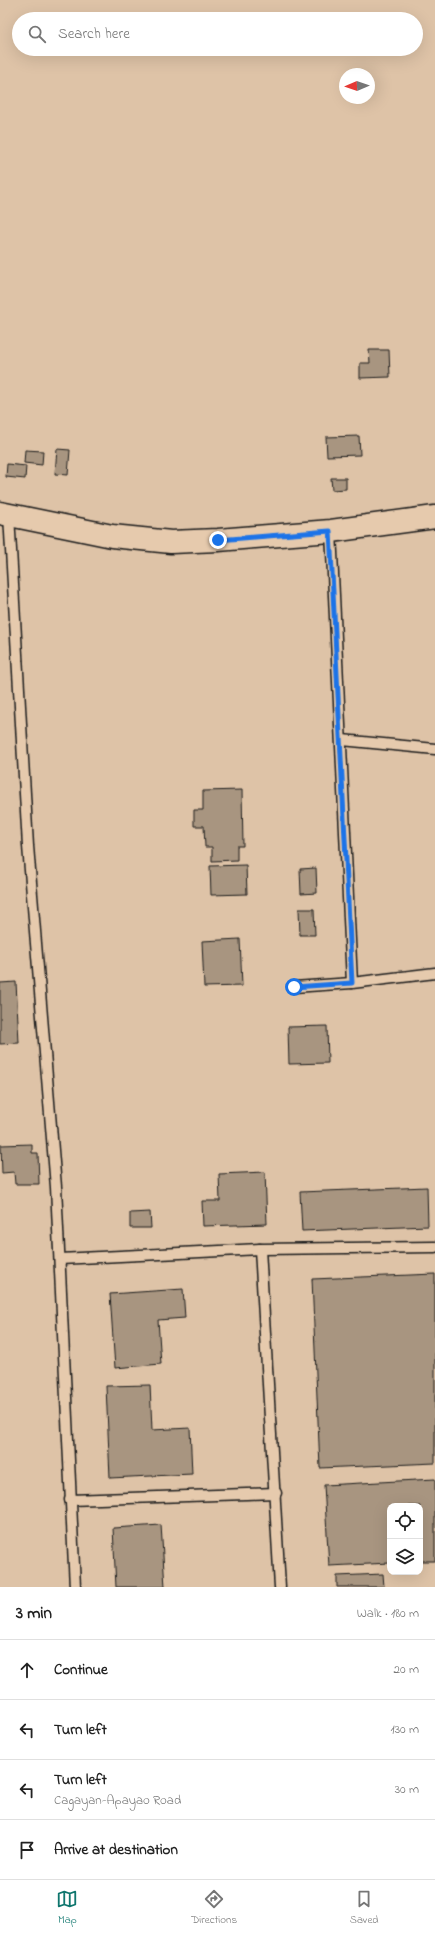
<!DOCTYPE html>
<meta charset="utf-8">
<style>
:root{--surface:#fff;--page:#f2f2f2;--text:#222;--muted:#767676;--line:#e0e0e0;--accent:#0f766e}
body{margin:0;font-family:"Indie Flower",sans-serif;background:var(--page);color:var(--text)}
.controls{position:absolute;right:12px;bottom:12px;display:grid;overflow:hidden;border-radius:8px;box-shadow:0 4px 16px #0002}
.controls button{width:36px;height:36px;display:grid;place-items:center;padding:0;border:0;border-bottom:1px solid var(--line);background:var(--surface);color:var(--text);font:20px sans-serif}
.compass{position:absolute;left:339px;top:68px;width:36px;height:36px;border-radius:50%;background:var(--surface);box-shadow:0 4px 16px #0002;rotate:268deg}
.stop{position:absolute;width:12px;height:12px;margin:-9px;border:3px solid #1a73e8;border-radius:50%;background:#fff}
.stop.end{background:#1a73e8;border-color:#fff;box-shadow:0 1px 4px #0008}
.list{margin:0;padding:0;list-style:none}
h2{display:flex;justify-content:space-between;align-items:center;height:52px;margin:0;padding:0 16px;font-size:17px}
h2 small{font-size:13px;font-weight:400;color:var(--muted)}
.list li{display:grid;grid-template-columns:26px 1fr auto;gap:12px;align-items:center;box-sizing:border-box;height:60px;padding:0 16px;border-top:1px solid var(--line)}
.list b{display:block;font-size:15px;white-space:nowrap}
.list p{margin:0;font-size:13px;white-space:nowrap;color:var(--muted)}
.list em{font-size:13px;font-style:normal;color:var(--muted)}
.icon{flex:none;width:22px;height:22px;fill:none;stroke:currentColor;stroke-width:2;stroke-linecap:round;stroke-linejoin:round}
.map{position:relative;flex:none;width:435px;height:1587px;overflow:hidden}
.search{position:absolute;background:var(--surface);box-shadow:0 4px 16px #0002;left:12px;right:12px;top:12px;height:44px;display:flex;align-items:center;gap:10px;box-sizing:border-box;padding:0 14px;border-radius:22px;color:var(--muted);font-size:15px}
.sheet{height:292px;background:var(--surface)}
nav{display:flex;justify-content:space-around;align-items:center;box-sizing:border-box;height:56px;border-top:1px solid var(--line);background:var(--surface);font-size:11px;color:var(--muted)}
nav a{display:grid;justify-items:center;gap:2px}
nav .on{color:var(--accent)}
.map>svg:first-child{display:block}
.building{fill:#a89580;stroke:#1c1c1c}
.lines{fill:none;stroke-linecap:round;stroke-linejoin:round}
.lane-casing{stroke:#1c1c1c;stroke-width:13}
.secondary-casing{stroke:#1c1c1c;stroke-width:25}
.lane{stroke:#e6caad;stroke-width:10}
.secondary{stroke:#e6caad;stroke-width:22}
.route{stroke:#1a73e8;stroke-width:5}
</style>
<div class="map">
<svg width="435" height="1587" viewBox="0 0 435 1587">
<rect width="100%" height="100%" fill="#dec3a7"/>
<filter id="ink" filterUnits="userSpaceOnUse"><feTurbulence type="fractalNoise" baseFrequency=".025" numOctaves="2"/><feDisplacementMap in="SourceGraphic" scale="8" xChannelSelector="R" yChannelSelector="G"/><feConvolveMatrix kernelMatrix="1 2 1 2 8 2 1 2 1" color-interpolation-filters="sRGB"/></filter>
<g filter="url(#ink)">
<!-- building -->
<g class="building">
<polygon points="369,350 389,350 390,377 360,378 360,363 370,363"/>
<polygon points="359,436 360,455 327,456 326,437"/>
<polygon points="57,449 70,450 68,475 55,474"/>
<polygon points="25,450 43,451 42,465 24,463"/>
<polygon points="7,464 26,466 25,479 6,477"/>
<polygon points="331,478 346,478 346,489 332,490"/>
<polygon points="242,790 243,846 237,846 237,860 212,861 212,847 205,847 204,826 194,826 194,810 203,810 203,791"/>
<polygon points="246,865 247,894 211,895 210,866"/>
<polygon points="316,868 317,893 301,894 300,869"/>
<polygon points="299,909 314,909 315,935 300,935"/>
<polygon points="240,939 242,986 204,987 202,941"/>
<polygon points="16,982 19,1043 0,1044 0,983"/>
<polygon points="327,1026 328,1063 289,1064 288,1027"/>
<polygon points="32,1144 32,1153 38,1153 39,1184 15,1184 14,1172 2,1173 1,1145"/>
<polygon points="265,1172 267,1224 203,1226 202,1201 220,1201 219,1174"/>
<polygon points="427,1187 428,1226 302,1231 300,1192"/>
<polygon points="150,1212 151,1228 130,1228 130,1213"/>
<polygon points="435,1274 435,1463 320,1468 312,1279"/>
<polygon points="183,1289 185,1318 158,1320 161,1364 115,1368 110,1294"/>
<polygon points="150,1385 152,1430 190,1428 192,1474 110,1478 106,1386"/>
<polygon points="435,1479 435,1561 420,1561 420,1506 390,1506 390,1563 329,1566 324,1485"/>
<polygon points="161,1525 165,1587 116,1587 113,1528"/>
<polygon points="383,1574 384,1587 337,1587 337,1576"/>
</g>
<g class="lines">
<!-- lane casing -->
<g class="lane-casing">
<g id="lane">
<polyline points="9,515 28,846 56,1187 75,1587"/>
<polyline points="331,531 352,983"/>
<polyline points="342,740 435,749"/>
<polyline points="294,987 352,983 435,973"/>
<polyline points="260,1249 280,1587"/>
<polyline points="60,1259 260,1249 435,1247"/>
<polyline points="70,1500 276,1493"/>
</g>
</g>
<!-- secondary casing -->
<g class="secondary-casing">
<polyline id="secondary" points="0,513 112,536 171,542 218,540 331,531 435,517"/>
</g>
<!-- lane -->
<use href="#lane" class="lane"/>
<!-- secondary -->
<use href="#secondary" class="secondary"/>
</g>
</g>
<g class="lines" filter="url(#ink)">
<!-- route -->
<polyline class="route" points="218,540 330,531 352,983 294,987"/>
</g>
</svg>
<div class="controls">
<button><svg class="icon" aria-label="locate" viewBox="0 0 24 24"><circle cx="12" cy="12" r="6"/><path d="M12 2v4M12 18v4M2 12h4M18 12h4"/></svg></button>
<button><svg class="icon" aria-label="layers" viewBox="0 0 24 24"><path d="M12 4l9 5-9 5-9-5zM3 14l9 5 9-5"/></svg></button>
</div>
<svg class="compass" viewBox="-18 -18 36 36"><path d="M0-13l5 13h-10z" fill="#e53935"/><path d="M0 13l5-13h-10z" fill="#767676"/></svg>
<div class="stop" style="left:294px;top:987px"></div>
<div class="stop end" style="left:218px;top:540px"></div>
<div class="search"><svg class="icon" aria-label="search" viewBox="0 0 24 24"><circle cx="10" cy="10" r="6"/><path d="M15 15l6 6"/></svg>Search here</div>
</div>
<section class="sheet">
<h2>3 min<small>Walk · 180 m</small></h2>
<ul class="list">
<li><svg class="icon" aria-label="ahead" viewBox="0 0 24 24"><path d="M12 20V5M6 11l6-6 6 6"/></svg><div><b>Continue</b></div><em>20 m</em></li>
<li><svg class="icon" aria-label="left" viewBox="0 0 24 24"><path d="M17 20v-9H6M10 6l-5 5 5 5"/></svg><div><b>Turn left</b></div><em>130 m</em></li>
<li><svg class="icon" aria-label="left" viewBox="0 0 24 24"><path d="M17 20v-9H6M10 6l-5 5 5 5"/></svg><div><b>Turn left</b><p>Cagayan-Apayao Road</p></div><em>30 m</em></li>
<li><svg class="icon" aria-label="arrive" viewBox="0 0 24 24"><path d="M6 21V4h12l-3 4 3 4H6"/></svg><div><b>Arrive at destination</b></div></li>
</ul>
</section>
<nav>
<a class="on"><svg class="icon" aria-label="map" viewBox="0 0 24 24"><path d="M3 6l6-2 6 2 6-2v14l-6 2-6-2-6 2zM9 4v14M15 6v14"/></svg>Map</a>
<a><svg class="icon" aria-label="directions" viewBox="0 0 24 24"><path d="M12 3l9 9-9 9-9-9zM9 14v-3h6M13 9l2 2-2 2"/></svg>Directions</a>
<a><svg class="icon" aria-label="saved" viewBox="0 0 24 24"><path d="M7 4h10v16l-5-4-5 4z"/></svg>Saved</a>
</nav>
